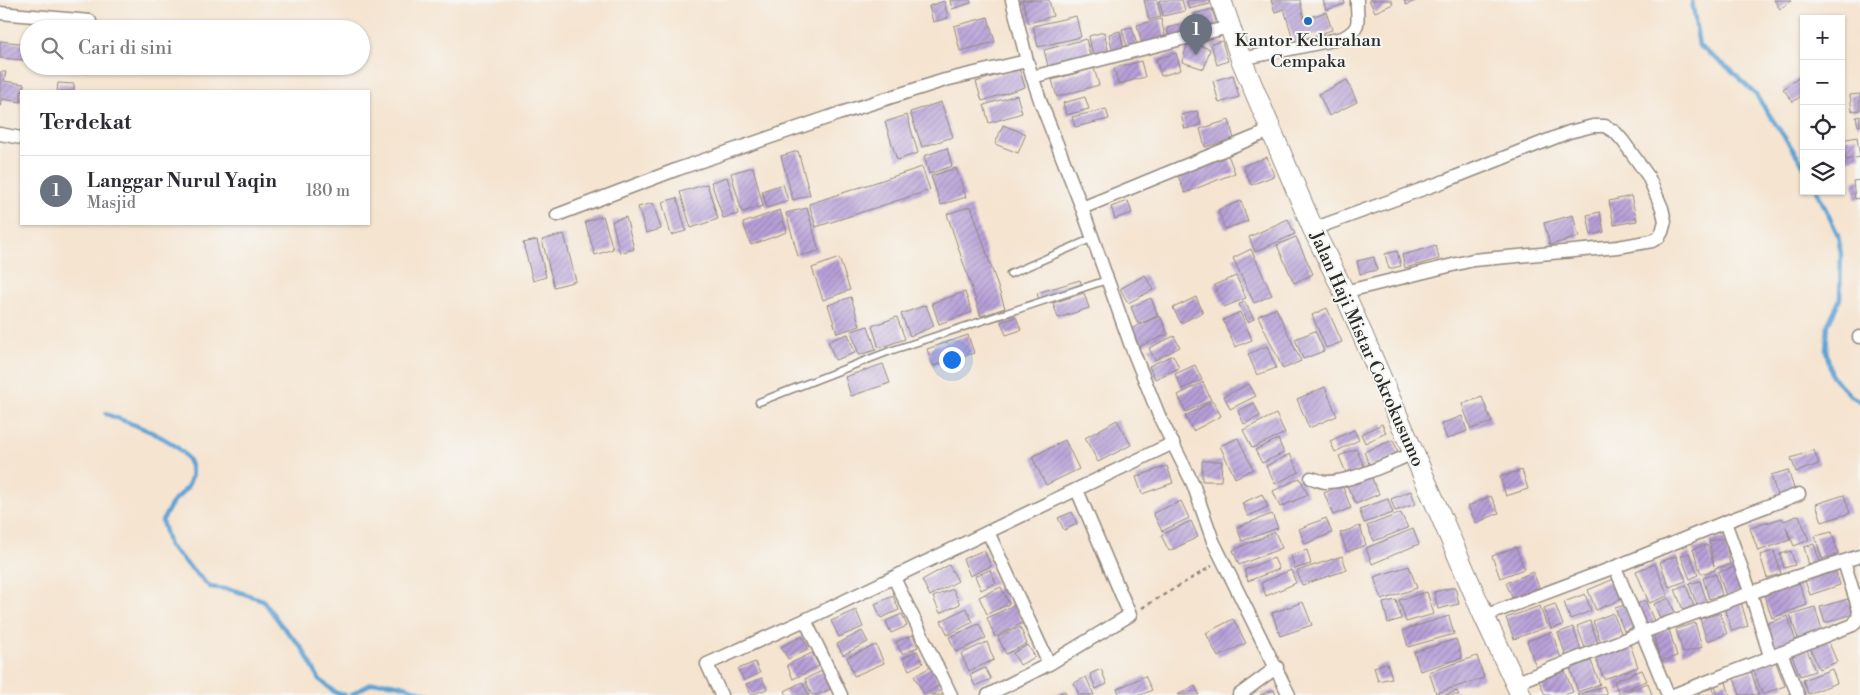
<!DOCTYPE html>
<html lang="id">
<meta charset="utf-8">
<style>
:root{--surface:#fff;--page:#f2f2f3;--text:#2b2b33;--muted:#7c7c81;--line:#e1e1e2;--accent:#111827}
body{margin:0;font-family:"Libre Bodoni",serif;background:var(--page);color:var(--text)}
.controls{position:absolute;right:15px;top:15px;display:grid;overflow:hidden;border-radius:0px;box-shadow:0 1px 4px #0004}
.controls button{width:45px;height:45px;display:grid;place-items:center;padding:0;border:0;border-bottom:1px solid var(--line);background:var(--surface);color:var(--text);font:25px sans-serif}
.you{position:absolute;left:951px;top:359px;width:18px;height:18px;margin:-12px;border:4px solid #fff;border-radius:50%;background:#1a73e8;box-shadow:0 0 0 8px #1a73e833}
.badge{display:grid;place-items:center;width:32px;height:32px;border-radius:50%;background:var(--accent);color:#fff;font-size:16px;font-weight:700}
.pin{position:absolute;translate:-50% -41px;filter:drop-shadow(0 1px 2px #0008)}
.pin::after{content:'';position:absolute;top:26px;width:18px;height:15px;background:inherit;clip-path:polygon(0 0,100% 0,50% 100%)}
.list{margin:0;padding:0;list-style:none}
h2{display:flex;justify-content:space-between;align-items:center;height:65px;margin:0;padding:0 20px;font-size:21px}
h2 small{font-size:16px;font-weight:400;color:var(--muted)}
.list li{display:grid;grid-template-columns:32px 1fr auto;gap:15px;align-items:center;box-sizing:border-box;height:70px;padding:0 20px;border-top:1px solid var(--line)}
.list b{display:block;font-size:19px;white-space:nowrap}
.list p{margin:0;font-size:16px;white-space:nowrap;color:var(--muted)}
.list em{font-size:16px;font-style:normal;color:var(--muted)}
.icon{flex:none;width:28px;height:28px;fill:none;stroke:currentColor;stroke-width:2;stroke-linecap:round;stroke-linejoin:round}
.map{position:relative;flex:none;width:1860px;height:695px;overflow:hidden}
.search{position:absolute;background:var(--surface);box-shadow:0 1px 4px #0004;left:20px;top:20px;width:350px;height:55px;display:flex;align-items:center;gap:12px;box-sizing:border-box;padding:0 18px;border-radius:28px;color:var(--muted);font-size:19px}
.panel{position:absolute;background:var(--surface);box-shadow:0 1px 4px #0004;left:20px;top:90px;width:350px;height:135px;border-radius:0px}
.map>svg:first-child{display:block}
.lines{fill:none;stroke-linecap:round;stroke-linejoin:round}
.stream{stroke:#5fa3d4;stroke-width:4.5}
.building{fill:url(#building-hatch)}
.service-casing{stroke:#90887e;stroke-width:9}
.minor-casing{stroke:#90887e;stroke-width:15}
.primary-casing{stroke:#90887e;stroke-width:22}
.path{stroke:#90887e;stroke-width:2.5;stroke-dasharray:4 4;stroke-linecap:butt}
.service{stroke:#fff;stroke-width:6}
.minor{stroke:#fff;stroke-width:12}
.primary{stroke:#fff;stroke-width:20}
.poi-dot{fill:#1f6fb2;stroke:#f6f6f2;stroke-width:2}
.labels{text-anchor:middle;dominant-baseline:central;stroke-width:4;stroke-linejoin:round;paint-order:stroke}
.poi-label{font-size:18px;fill:#2b2b2b;stroke:#f6f6f2}
.street-label{font-size:18px;fill:#2b2b2b;stroke:#f6f6f2}
</style>
<div class="map">
<svg width="1860" height="695" viewBox="0 0 1860 695">
<defs>
<pattern id="building-hatch" width="6" height="6" patternUnits="userSpaceOnUse" patternTransform="scale(1.25)"><rect width="6" height="6" fill="#b79fd8"/><path d="M-1 1l2-2M0 6l6-6M5 7l2-2" fill="none" stroke="#9582af"/></pattern>
</defs>
<rect width="100%" height="100%" fill="#f6f6f2"/>
<filter id="ink" filterUnits="userSpaceOnUse"><feTurbulence type="fractalNoise" baseFrequency=".02" numOctaves="2"/><feDisplacementMap in="SourceGraphic" scale="10" xChannelSelector="R" yChannelSelector="G"/><feConvolveMatrix kernelMatrix="1 2 1 2 8 2 1 2 1" color-interpolation-filters="sRGB"/></filter>
<filter id="wash" filterUnits="userSpaceOnUse"><feTurbulence type="fractalNoise" baseFrequency=".0096" numOctaves="4" result="noise"/><feDisplacementMap in="SourceGraphic" scale="20" xChannelSelector="R" yChannelSelector="G"/><feGaussianBlur stdDeviation="1.12" result="paint"/><feColorMatrix in="noise" values="0 0 0 0 0 0 0 0 0 0 0 0 0 0 0 0 0 1.4 0 .05"/><feComposite in="paint" operator="in"/></filter>
<g filter="url(#wash)">
<rect width="100%" height="100%" fill="#f5e4d0"/>
<g class="lines">
<!-- stream -->
<g class="stream">
<polyline points="1692,0 1699,46 1731,70 1756,95 1804,166"/>
<polyline points="1817,191 1838,235 1841,255 1840,299 1828,324 1826,350 1832,376 1851,396 1860,401"/>
<path d="M106,414C131,424 212,447 187,487C184,492 178,497 174,501C169,507 166,515 162,521L169,546L210,587L233,590L263,600L282,626L302,648L319,679L336,693L345,695"/>
<path d="M351,695C358,691 367,684 375,683C393,680 413,689 429,695"/>
</g>
</g>
<g id="blocks">
<!-- building -->
<g class="building">
<polygon points="950,0 970,0 971,3 952,9"/>
<polygon points="1022,0 1049,0 1053,16 1029,23"/>
<polygon points="1144,0 1157,0 1161,17 1149,20"/>
<polygon points="1159,0 1182,0 1185,11 1163,16"/>
<polygon points="1191,0 1210,0 1210,4 1189,9 1187,1"/>
<polygon points="1271,0 1300,0 1304,19 1326,12 1332,30 1294,42 1284,9 1275,12"/>
<polygon points="1323,0 1344,0 1345,4 1326,10"/>
<polygon points="1369,0 1391,0 1393,4 1375,12"/>
<polygon points="1404,0 1417,0 1406,5"/>
<polygon points="1774,0 1792,0 1780,9"/>
<polygon points="944,1 948,18 933,22 929,6"/>
<polygon points="1212,9 1218,28 1200,33 1194,14"/>
<polygon points="1076,16 1081,37 1038,47 1033,26"/>
<polygon points="988,17 995,42 960,51 954,26"/>
<polygon points="1161,19 1166,41 1143,47 1137,25"/>
<polygon points="1194,21 1197,33 1170,40 1167,28"/>
<polygon points="1132,27 1137,45 1127,47 1122,29"/>
<polygon points="1120,31 1124,50 1113,53 1109,34"/>
<polygon points="1104,32 1109,53 1093,57 1089,36"/>
<polygon points="1086,39 1091,59 1049,70 1044,50"/>
<polygon points="0,41 29,44 29,58 24,57 24,60 0,58"/>
<polygon points="1222,41 1228,61 1217,65 1211,44"/>
<polygon points="1188,42 1210,49 1204,69 1182,62"/>
<polygon points="1176,53 1181,70 1161,76 1156,59"/>
<polygon points="1141,61 1145,77 1118,84 1114,68"/>
<polygon points="71,66 89,66 89,70 71,68"/>
<polygon points="1019,68 1025,87 982,101 976,82"/>
<polygon points="1094,68 1099,85 1057,97 1052,80"/>
<polygon points="0,72 6,72 4,81 24,84 23,91 21,91 21,102 2,99 0,107"/>
<polygon points="1804,74 1804,94 1793,102 1783,89"/>
<polygon points="1233,75 1239,97 1219,103 1213,81"/>
<polygon points="1347,80 1357,102 1329,116 1319,94"/>
<polygon points="58,83 74,84 74,91 57,91"/>
<polygon points="1860,94 1860,110 1852,111 1850,95"/>
<polygon points="1017,95 1022,113 989,123 984,105"/>
<polygon points="1085,97 1089,109 1066,115 1063,103"/>
<polygon points="941,102 953,137 922,147 910,112"/>
<polygon points="1106,109 1109,119 1075,127 1072,117"/>
<polygon points="1197,111 1201,125 1185,129 1181,115"/>
<polygon points="907,115 918,153 897,160 885,122"/>
<polygon points="1860,116 1860,126 1858,126 1856,117"/>
<polygon points="1229,120 1234,139 1205,147 1200,129"/>
<polygon points="1003,125 1026,134 1018,153 995,144"/>
<polygon points="1857,137 1860,157 1846,160 1842,140"/>
<polygon points="947,148 952,166 929,174 924,156"/>
<polygon points="798,151 810,195 793,200 781,156"/>
<polygon points="1228,155 1235,173 1185,193 1178,176"/>
<polygon points="1267,157 1274,176 1251,185 1243,166"/>
<polygon points="753,167 763,206 742,212 731,173"/>
<polygon points="922,167 930,190 816,227 809,204"/>
<polygon points="956,168 966,197 941,205 931,176"/>
<polygon points="727,177 738,214 723,218 711,182"/>
<polygon points="1860,180 1860,198 1855,199 1853,181"/>
<polygon points="707,184 718,219 691,228 680,192"/>
<polygon points="783,184 788,201 767,208 762,191"/>
<polygon points="1631,196 1637,221 1614,225 1609,201"/>
<polygon points="677,198 686,231 671,235 662,202"/>
<polygon points="1128,201 1132,213 1115,219 1111,207"/>
<polygon points="1241,201 1248,221 1225,229 1218,210"/>
<polygon points="653,203 661,229 646,233 638,207"/>
<polygon points="971,206 1005,308 981,316 947,214"/>
<polygon points="807,208 819,251 798,256 786,213"/>
<polygon points="780,210 787,232 751,245 743,223"/>
<polygon points="1600,212 1604,232 1591,235 1587,215"/>
<polygon points="1573,215 1579,237 1550,245 1544,223"/>
<polygon points="603,216 613,249 595,255 585,222"/>
<polygon points="626,217 634,249 620,253 612,221"/>
<polygon points="1288,219 1295,234 1255,252 1249,237"/>
<polygon points="564,234 576,281 554,287 542,240"/>
<polygon points="1296,237 1313,274 1294,283 1277,245"/>
<polygon points="537,240 546,277 533,281 523,243"/>
<polygon points="1436,246 1439,259 1405,268 1402,255"/>
<polygon points="1251,249 1272,295 1254,303 1233,258"/>
<polygon points="1397,251 1401,266 1389,269 1385,254"/>
<polygon points="1374,257 1377,270 1360,274 1357,261"/>
<polygon points="839,258 850,290 823,300 812,268"/>
<polygon points="1145,275 1153,290 1128,303 1120,289"/>
<polygon points="1236,276 1246,298 1224,307 1214,285"/>
<polygon points="1080,280 1082,287 1039,300 1037,293"/>
<polygon points="965,292 972,312 939,324 932,303"/>
<polygon points="1084,293 1089,308 1058,318 1053,303"/>
<polygon points="851,297 860,326 837,333 828,305"/>
<polygon points="1196,297 1203,312 1181,323 1173,308"/>
<polygon points="1151,298 1158,316 1138,324 1131,307"/>
<polygon points="1245,302 1254,319 1248,322 1239,304"/>
<polygon points="926,305 934,326 910,336 901,314"/>
<polygon points="1276,308 1301,361 1283,369 1258,316"/>
<polygon points="1327,308 1342,342 1326,348 1312,315"/>
<polygon points="1240,312 1252,340 1235,347 1223,320"/>
<polygon points="1160,316 1168,334 1136,348 1128,330"/>
<polygon points="897,317 905,339 879,348 872,326"/>
<polygon points="1016,317 1021,330 1006,335 1001,322"/>
<polygon points="868,326 876,350 859,355 851,331"/>
<polygon points="1315,331 1324,351 1303,359 1295,339"/>
<polygon points="848,334 855,353 835,360 828,341"/>
<polygon points="968,335 974,353 933,366 927,349"/>
<polygon points="1174,336 1180,347 1155,360 1149,348"/>
<polygon points="1267,346 1276,368 1257,375 1248,354"/>
<polygon points="1173,355 1179,368 1155,379 1149,366"/>
<polygon points="883,364 890,383 851,396 845,377"/>
<polygon points="1195,365 1202,380 1182,389 1175,374"/>
<polygon points="1203,382 1211,400 1186,412 1178,395"/>
<polygon points="1249,384 1256,396 1230,409 1224,396"/>
<polygon points="1325,387 1337,416 1309,428 1297,399"/>
<polygon points="1482,397 1492,422 1471,429 1462,404"/>
<polygon points="1213,401 1221,416 1193,431 1185,416"/>
<polygon points="1254,403 1260,416 1244,424 1238,411"/>
<polygon points="1276,414 1285,433 1252,448 1243,430"/>
<polygon points="1462,416 1467,431 1447,439 1441,424"/>
<polygon points="1117,420 1131,445 1098,462 1085,438"/>
<polygon points="1382,424 1386,433 1365,443 1361,434"/>
<polygon points="1354,430 1359,440 1335,452 1330,441"/>
<polygon points="1238,438 1253,469 1235,478 1220,446"/>
<polygon points="1278,439 1284,453 1262,463 1255,450"/>
<polygon points="1065,440 1079,469 1046,485 1032,457"/>
<polygon points="1393,440 1399,454 1370,466 1364,452"/>
<polygon points="1356,449 1365,468 1347,475 1339,456"/>
<polygon points="1814,450 1819,464 1796,472 1791,458"/>
<polygon points="1290,454 1299,472 1275,484 1266,466"/>
<polygon points="1202,461 1222,461 1221,481 1202,481"/>
<polygon points="1167,466 1173,483 1142,494 1136,477"/>
<polygon points="1522,470 1528,489 1506,496 1500,477"/>
<polygon points="1788,470 1796,494 1778,499 1771,475"/>
<polygon points="1370,474 1379,494 1356,504 1346,484"/>
<polygon points="1300,478 1308,495 1280,507 1273,491"/>
<polygon points="1342,485 1351,508 1333,515 1324,493"/>
<polygon points="1411,491 1416,504 1395,511 1391,499"/>
<polygon points="1262,494 1268,507 1248,516 1242,503"/>
<polygon points="1844,495 1850,513 1822,522 1816,504"/>
<polygon points="1491,496 1499,513 1476,523 1468,506"/>
<polygon points="1388,499 1393,513 1364,523 1359,509"/>
<polygon points="1181,501 1189,518 1162,531 1153,513"/>
<polygon points="1072,512 1077,524 1064,530 1058,518"/>
<polygon points="1401,513 1408,528 1374,541 1367,526"/>
<polygon points="1272,514 1278,528 1242,541 1237,527"/>
<polygon points="1799,515 1809,540 1794,546 1786,527 1790,540 1758,551 1750,528 1782,518 1784,521"/>
<polygon points="1326,518 1332,533 1305,544 1299,529"/>
<polygon points="1191,521 1198,537 1169,551 1161,535"/>
<polygon points="1360,526 1366,545 1347,552 1340,533"/>
<polygon points="1413,529 1419,544 1372,564 1366,548"/>
<polygon points="1275,532 1282,548 1239,565 1233,550"/>
<polygon points="1832,532 1838,554 1822,559 1815,536"/>
<polygon points="1725,538 1730,565 1715,568 1715,570 1701,574 1693,549 1707,545 1714,566 1709,541"/>
<polygon points="1814,544 1820,562 1809,565 1804,547"/>
<polygon points="1516,547 1524,569 1500,578 1492,556"/>
<polygon points="984,550 991,566 970,576 963,559"/>
<polygon points="1307,550 1311,564 1295,569 1291,555"/>
<polygon points="1774,551 1781,574 1767,578 1760,555"/>
<polygon points="1791,551 1795,565 1784,568 1780,554"/>
<polygon points="1689,553 1698,575 1690,579 1681,556"/>
<polygon points="1342,556 1347,570 1302,585 1297,571"/>
<polygon points="1676,556 1686,581 1669,587 1660,562"/>
<polygon points="1274,558 1279,569 1248,581 1244,570"/>
<polygon points="1655,564 1668,596 1649,603 1636,571"/>
<polygon points="949,565 958,581 930,596 922,580"/>
<polygon points="1409,566 1417,588 1382,600 1374,577"/>
<polygon points="1736,567 1743,591 1726,596 1718,572"/>
<polygon points="1835,569 1840,585 1810,595 1804,578"/>
<polygon points="990,570 996,583 981,590 975,576"/>
<polygon points="1291,570 1296,583 1266,596 1261,583"/>
<polygon points="1533,572 1541,592 1514,602 1506,583"/>
<polygon points="1716,574 1722,595 1709,599 1703,578"/>
<polygon points="1614,579 1622,599 1596,610 1588,590"/>
<polygon points="1700,581 1707,602 1697,605 1689,584"/>
<polygon points="1799,583 1807,605 1772,618 1764,595"/>
<polygon points="1686,585 1694,606 1683,610 1675,589"/>
<polygon points="1001,587 1009,604 987,614 979,597"/>
<polygon points="1455,587 1459,604 1438,609 1434,592"/>
<polygon points="953,589 960,604 940,613 933,597"/>
<polygon points="1427,592 1434,614 1406,622 1399,600"/>
<polygon points="1585,594 1591,611 1570,619 1564,602"/>
<polygon points="893,596 899,610 881,618 875,604"/>
<polygon points="1669,598 1675,613 1660,618 1654,604"/>
<polygon points="1848,599 1853,614 1825,623 1820,607"/>
<polygon points="1396,600 1401,619 1388,623 1383,603"/>
<polygon points="1645,600 1655,623 1645,628 1635,605"/>
<polygon points="1303,602 1312,625 1280,636 1272,613"/>
<polygon points="1741,602 1748,626 1732,631 1724,607"/>
<polygon points="1555,604 1563,625 1551,629 1544,608"/>
<polygon points="1014,605 1023,623 995,637 987,618"/>
<polygon points="1625,605 1633,627 1624,631 1615,608"/>
<polygon points="1540,606 1547,627 1514,639 1506,618"/>
<polygon points="1815,607 1822,631 1798,639 1790,614"/>
<polygon points="966,608 973,622 948,635 941,621"/>
<polygon points="856,610 863,627 839,637 831,621"/>
<polygon points="1613,613 1622,635 1601,643 1593,621"/>
<polygon points="1720,613 1727,634 1707,641 1700,619"/>
<polygon points="902,614 907,626 891,633 886,621"/>
<polygon points="1449,616 1454,634 1408,647 1403,630"/>
<polygon points="1788,616 1796,642 1773,649 1765,624"/>
<polygon points="1233,619 1246,643 1218,657 1206,633"/>
<polygon points="1590,621 1598,643 1585,648 1577,626"/>
<polygon points="1695,623 1702,647 1683,653 1676,629"/>
<polygon points="979,624 986,638 956,652 949,637"/>
<polygon points="1020,627 1027,644 1006,654 998,637"/>
<polygon points="1573,627 1581,650 1566,656 1558,633"/>
<polygon points="1669,629 1677,656 1661,661 1653,634"/>
<polygon points="862,631 868,642 843,655 837,644"/>
<polygon points="1552,632 1561,659 1536,667 1527,641"/>
<polygon points="913,635 918,647 902,654 896,642"/>
<polygon points="802,636 809,648 788,659 781,647"/>
<polygon points="1827,638 1837,662 1819,669 1809,645"/>
<polygon points="1456,639 1462,658 1420,671 1414,652"/>
<polygon points="987,642 994,660 969,671 961,654"/>
<polygon points="1630,644 1638,667 1604,679 1595,657"/>
<polygon points="876,645 884,663 854,676 847,657"/>
<polygon points="1028,645 1035,657 1020,665 1013,653"/>
<polygon points="1806,647 1815,671 1800,676 1791,653"/>
<polygon points="917,651 923,663 909,670 903,658"/>
<polygon points="812,653 819,666 793,679 787,665"/>
<polygon points="1477,656 1484,678 1436,693 1429,672"/>
<polygon points="1775,660 1785,686 1762,694 1753,668"/>
<polygon points="1591,661 1600,684 1578,692 1570,668"/>
<polygon points="755,662 760,673 744,681 738,669"/>
<polygon points="1387,663 1392,678 1378,681 1374,667"/>
<polygon points="931,667 940,685 924,694 914,676"/>
<polygon points="985,668 991,679 975,686 970,675"/>
<polygon points="1101,669 1107,684 1096,689 1090,674"/>
<polygon points="1832,669 1837,683 1808,694 1803,680"/>
<polygon points="824,670 833,688 817,695 812,695 805,679"/>
<polygon points="1642,670 1647,681 1618,692 1614,681"/>
<polygon points="1565,671 1573,692 1564,695 1545,695 1539,681"/>
<polygon points="1751,671 1759,695 1740,695 1733,676"/>
<polygon points="1145,676 1152,690 1141,695 1120,695 1117,689"/>
<polygon points="1086,677 1094,695 1079,695 1074,683"/>
<polygon points="762,678 767,689 751,695 746,684"/>
<polygon points="802,682 809,695 787,695 785,691"/>
<polygon points="1726,682 1730,695 1718,695 1715,685"/>
<polygon points="1648,683 1652,695 1616,695"/>
<polygon points="1195,686 1199,695 1177,695"/>
<polygon points="1604,686 1607,695 1577,695"/>
<polygon points="1713,688 1715,695 1692,695 1692,694"/>
<polygon points="942,690 944,695 931,695"/>
<polygon points="1274,690 1276,695 1260,695"/>
<polygon points="1065,691 1067,695 1054,695"/>
<polygon points="1457,691 1459,695 1445,695"/>
</g>
</g>
</g>
<g filter="url(#ink)">
<use href="#blocks" fill-opacity="0" stroke="#90887e" stroke-width="1"/>
<g class="lines">
<!-- service casing -->
<g class="service-casing">
<g id="service">
<polyline points="1010,274 1093,238"/>
<polyline points="759,402 890,351 1107,280"/>
</g>
</g>
<!-- minor casing -->
<g class="minor-casing">
<g id="minor">
<polyline points="1012,0 1027,61 1041,103 1082,208 1131,346 1160,418 1193,484 1213,541 1289,695"/>
<polyline points="0,13 90,21"/>
<path d="M1241,59L1343,38C1364,26 1356,20 1357,0"/>
<polyline points="1032,77 1229,27"/>
<polyline points="0,134 21,138"/>
<polyline points="1082,208 1272,130"/>
<polyline points="557,215 678,169 838,114 945,80 1027,61"/>
<polyline points="1313,229 1445,181 1569,132 1593,126 1605,126 1615,132 1623,141 1648,176 1662,208 1665,221 1662,232 1659,237 1652,241 1618,247 1473,260 1344,292"/>
<polyline points="1859,337 1860,337"/>
<path d="M1311,478C1316,479 1322,482 1327,482C1352,482 1391,462 1414,453"/>
<polyline points="1725,522 1751,594 1770,656"/>
<polyline points="988,532 1049,664"/>
<polyline points="1615,567 1668,695"/>
<polyline points="894,578 951,695"/>
<polyline points="1484,616 1615,567 1725,522 1799,494"/>
<polyline points="1781,653 1798,695"/>
<polyline points="1515,683 1643,632 1792,578 1860,556"/>
<polyline points="721,695 707,664 805,620"/>
<polyline points="841,695 805,620 1173,443"/>
<polyline points="988,695 1049,664 1130,615 1077,490"/>
<polyline points="1239,695 1277,667"/>
<polyline points="1673,695 1853,625 1858,618 1859,610 1844,562"/>
</g>
</g>
<!-- primary casing -->
<g class="primary-casing">
<polyline id="primary" points="1221,0 1241,59 1313,229 1344,292 1484,616 1521,695"/>
</g>
<!-- path -->
<polyline class="path" points="1142,608 1212,566"/>
<!-- service -->
<use href="#service" class="service"/>
<!-- minor -->
<use href="#minor" class="minor"/>
<!-- primary -->
<use href="#primary" class="primary"/>
</g>
</g>
<!-- markers -->
<circle class="poi-dot" cx="1308" cy="21" r="5"/>
<g class="labels">
<!-- poi labels -->
<g class="poi-label">
<text x="1308" y="40">Kantor Kelurahan<tspan x="1308" dy="21">Cempaka</tspan></text>
</g>
<!-- street labels -->
<g class="street-label">
<text transform="translate(1367 349) rotate(66)">Jalan Haji Mistar Cokrokusumo</text>
</g>
</g>
</svg>
<div class="controls">
<button>+</button>
<button>−</button>
<button><svg class="icon" aria-label="locate" viewBox="0 0 24 24"><circle cx="12" cy="12" r="6"/><path d="M12 2v4M12 18v4M2 12h4M18 12h4"/></svg></button>
<button><svg class="icon" aria-label="layers" viewBox="0 0 24 24"><path d="M12 4l9 5-9 5-9-5zM3 14l9 5 9-5"/></svg></button>
</div>
<div class="you"></div>
<div class="pin badge" style="left:1196px;top:55px;background:#6b7280">1</div>
<div class="search"><svg class="icon" aria-label="search" viewBox="0 0 24 24"><circle cx="10" cy="10" r="6"/><path d="M15 15l6 6"/></svg>Cari di sini</div>
<section class="panel">
<h2>Terdekat<small></small></h2>
<ul class="list">
<li><span class="badge" style="background:#6b7280">1</span><div><b>Langgar Nurul Yaqin</b><p>Masjid</p></div><em>180 m</em></li>
</ul>
</section>
</div>
